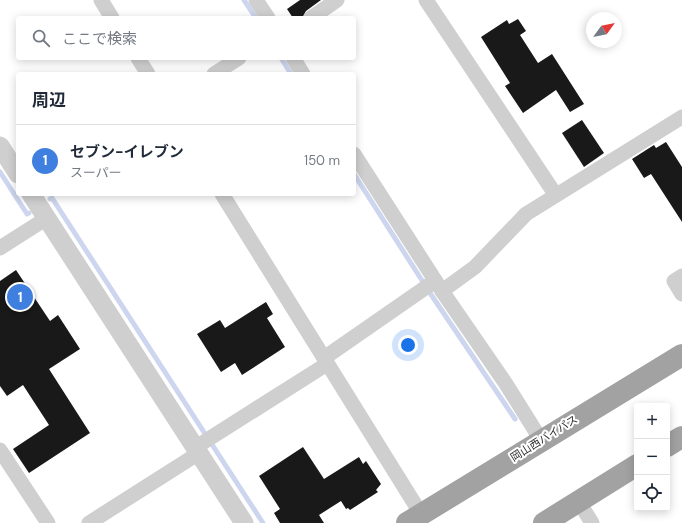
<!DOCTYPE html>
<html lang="ja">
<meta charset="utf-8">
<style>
:root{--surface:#fff;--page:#f6f6f7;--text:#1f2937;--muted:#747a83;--line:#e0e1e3;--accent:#0f766e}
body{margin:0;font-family:"DM Sans","Noto Sans JP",sans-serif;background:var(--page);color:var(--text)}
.controls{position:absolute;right:12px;bottom:12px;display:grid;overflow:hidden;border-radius:4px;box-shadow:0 2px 10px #0003}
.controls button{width:36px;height:36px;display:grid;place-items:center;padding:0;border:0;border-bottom:1px solid var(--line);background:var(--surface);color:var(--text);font:20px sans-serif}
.compass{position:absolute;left:586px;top:12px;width:36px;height:36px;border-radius:50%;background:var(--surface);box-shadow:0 2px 10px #0003;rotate:57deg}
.you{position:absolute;left:408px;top:345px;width:14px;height:14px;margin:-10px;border:3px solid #fff;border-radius:50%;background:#1a73e8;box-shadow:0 0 0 6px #1a73e833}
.badge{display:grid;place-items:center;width:26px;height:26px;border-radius:50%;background:var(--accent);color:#fff;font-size:13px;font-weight:700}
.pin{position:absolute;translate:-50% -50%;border:2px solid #fff;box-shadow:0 1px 4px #0006}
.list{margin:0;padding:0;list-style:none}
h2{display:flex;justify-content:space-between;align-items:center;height:52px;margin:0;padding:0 16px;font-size:17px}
h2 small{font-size:13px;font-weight:400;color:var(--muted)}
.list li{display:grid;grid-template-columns:26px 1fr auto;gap:12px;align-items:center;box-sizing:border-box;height:72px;padding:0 16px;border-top:1px solid var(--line)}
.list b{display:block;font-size:15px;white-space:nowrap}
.list p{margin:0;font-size:13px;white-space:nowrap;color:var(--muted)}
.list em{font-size:13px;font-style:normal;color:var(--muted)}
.icon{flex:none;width:22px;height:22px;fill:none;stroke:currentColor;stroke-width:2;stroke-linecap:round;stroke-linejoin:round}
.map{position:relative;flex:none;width:682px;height:523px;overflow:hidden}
.search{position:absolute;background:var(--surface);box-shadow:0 2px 10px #0003;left:16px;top:16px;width:340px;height:44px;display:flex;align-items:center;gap:10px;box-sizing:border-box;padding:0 14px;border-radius:4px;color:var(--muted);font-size:15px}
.panel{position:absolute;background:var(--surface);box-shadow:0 2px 10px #0003;left:16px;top:72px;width:340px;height:124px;border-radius:4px}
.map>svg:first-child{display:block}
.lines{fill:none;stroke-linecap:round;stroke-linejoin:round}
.stream{stroke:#cdd6ee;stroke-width:5}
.building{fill:#191919}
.minor{stroke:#cfcfcf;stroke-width:15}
.tertiary{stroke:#cfcfcf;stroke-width:19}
.trunk{stroke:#a2a2a2;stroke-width:22}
.labels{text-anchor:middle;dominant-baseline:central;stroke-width:4;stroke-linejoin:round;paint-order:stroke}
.street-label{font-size:11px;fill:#323232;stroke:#fff}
</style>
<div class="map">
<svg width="682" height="523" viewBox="0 0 682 523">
<rect width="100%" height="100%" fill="#fff"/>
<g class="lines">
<!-- stream -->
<g class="stream">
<polyline points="244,0 256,18"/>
<polyline points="281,58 291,74"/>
<polyline points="0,172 27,214 29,213"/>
<polyline points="354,174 430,293 515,419"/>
<polyline points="50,199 52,198 263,523"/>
</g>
</g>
<!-- building -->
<g class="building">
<polygon points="300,0 321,0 306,11 302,18 293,18 287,9"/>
<polygon points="518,19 526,31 520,35 538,63 552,54 584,104 570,112 556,90 523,113 505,86 510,83 481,37 507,20 509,24"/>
<polygon points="582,120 604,153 584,167 562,133"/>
<polygon points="666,142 682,167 682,222 651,174 644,178 632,159 654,145 656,148"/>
<polygon points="16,270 50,321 58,315 80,349 49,369 90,433 29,473 13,449 49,425 23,385 7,396 0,386 0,281"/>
<polygon points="266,302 273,314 267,318 285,347 242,375 235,363 221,372 197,334 220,320 225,328"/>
<polygon points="303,447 324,479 359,457 363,464 366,461 381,484 376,490 378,492 350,510 348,508 346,509 341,501 319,515 324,523 280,523 274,513 280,509 259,476"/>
</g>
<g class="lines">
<!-- minor -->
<g class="minor">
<polyline points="101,0 112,18"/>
<polyline points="256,0 268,18"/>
<polyline points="426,0 555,194"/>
<polyline points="311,18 337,0"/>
<polyline points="138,58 148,74"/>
<polyline points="293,58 303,74"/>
<polyline points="214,74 239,58"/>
<polyline points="354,154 442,291 506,384 541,440"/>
<polyline points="222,194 421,514"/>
<polyline points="0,248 47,218"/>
<polyline points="682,276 674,281 682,294"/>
<polyline points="442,291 475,267 526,214 682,117"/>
<polyline points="324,358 435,281"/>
<polyline points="196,447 327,364"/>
<polyline points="0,450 48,523"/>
<polyline points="579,502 592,523"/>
<polyline points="89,523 199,453"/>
</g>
<!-- tertiary -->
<g class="tertiary">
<polyline points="0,146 18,174"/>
<polyline points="31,194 244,523"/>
</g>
<!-- trunk -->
<g class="trunk">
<polyline points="667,446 682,437"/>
<polyline points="407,523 682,355"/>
<polyline points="544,523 637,465"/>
</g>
</g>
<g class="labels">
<!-- street labels -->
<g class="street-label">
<text transform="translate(544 438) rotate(-32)">岡山西バイパス</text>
</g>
</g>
</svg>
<div class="controls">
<button>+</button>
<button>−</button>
<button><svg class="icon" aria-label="locate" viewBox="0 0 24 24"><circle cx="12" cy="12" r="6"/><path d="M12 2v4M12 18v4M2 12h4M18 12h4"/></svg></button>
</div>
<svg class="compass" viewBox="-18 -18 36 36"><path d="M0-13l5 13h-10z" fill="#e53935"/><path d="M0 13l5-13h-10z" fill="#747a83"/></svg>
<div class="you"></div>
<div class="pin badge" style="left:20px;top:297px;background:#3f7fe0">1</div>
<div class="search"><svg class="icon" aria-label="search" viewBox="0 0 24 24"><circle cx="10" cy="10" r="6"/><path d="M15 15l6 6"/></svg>ここで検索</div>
<section class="panel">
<h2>周辺<small></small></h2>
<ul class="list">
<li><span class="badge" style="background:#3f7fe0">1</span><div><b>セブン-イレブン</b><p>スーパー</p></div><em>150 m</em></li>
</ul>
</section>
</div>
